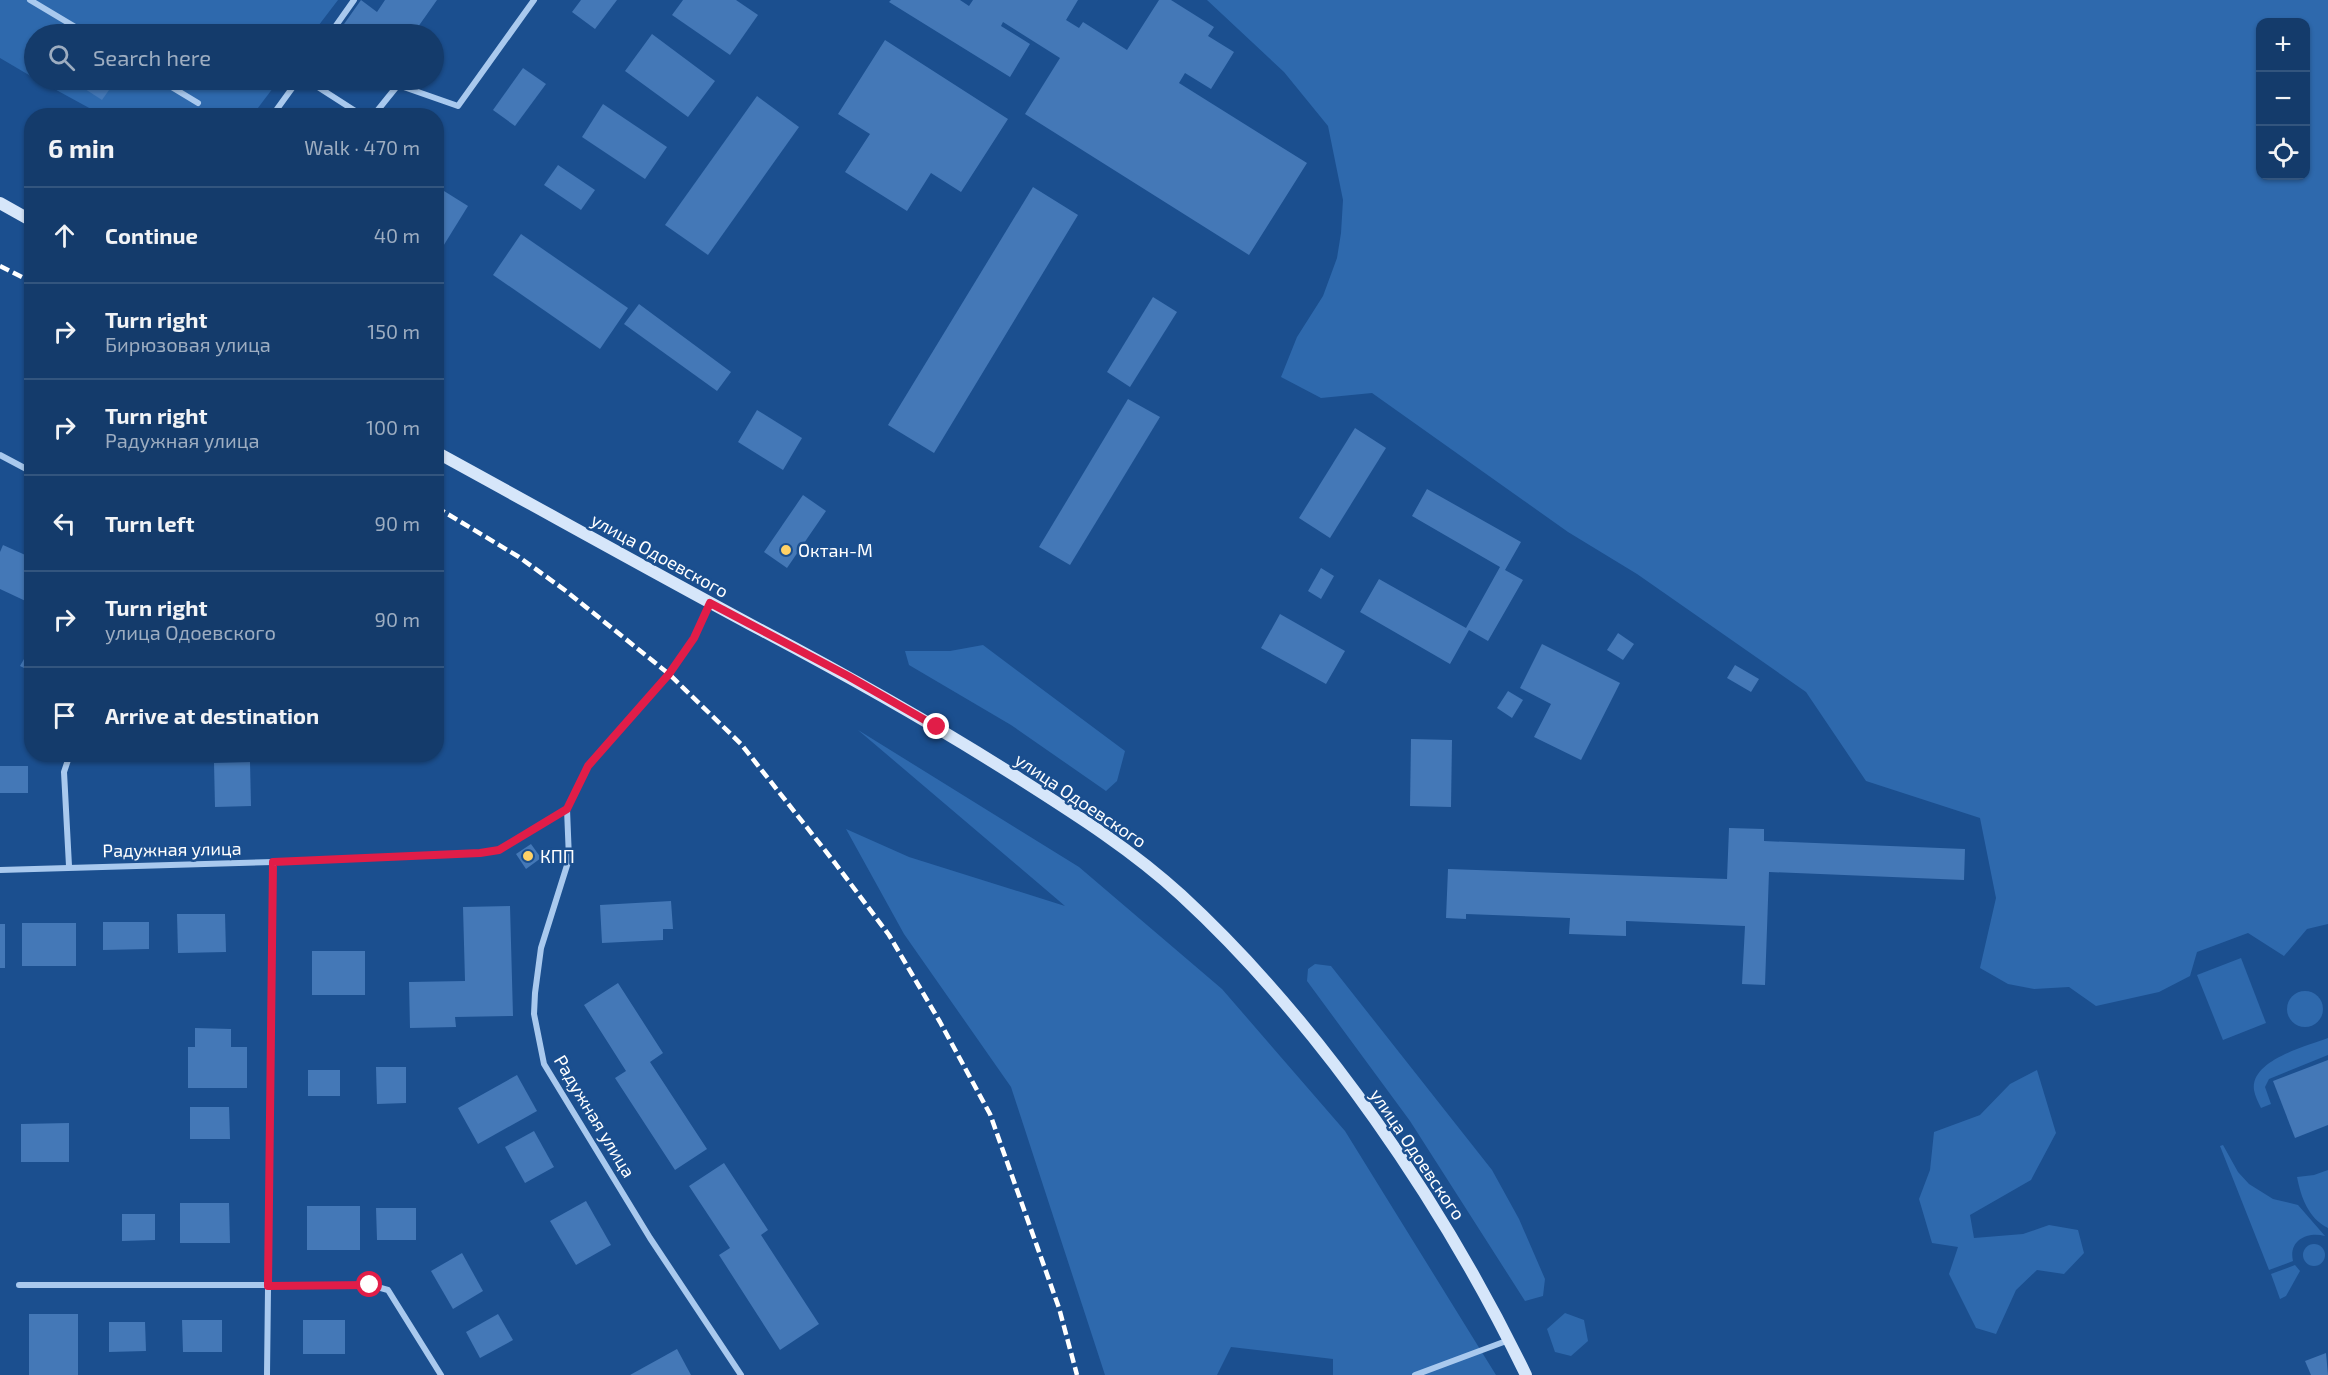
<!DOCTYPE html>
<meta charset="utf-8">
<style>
:root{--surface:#143b6b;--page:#214673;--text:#f1f3f6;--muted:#9dadc1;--line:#33557e}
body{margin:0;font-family:"Exo 2",sans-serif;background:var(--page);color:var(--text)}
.controls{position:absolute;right:18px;top:18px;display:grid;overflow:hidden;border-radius:12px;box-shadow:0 2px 4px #0004}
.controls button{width:54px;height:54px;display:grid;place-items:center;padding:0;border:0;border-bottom:2px solid var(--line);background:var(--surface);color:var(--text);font:30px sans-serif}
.stop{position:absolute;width:18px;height:18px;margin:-14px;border:4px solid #e11d48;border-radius:50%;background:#fff}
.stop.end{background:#e11d48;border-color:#fff;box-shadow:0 2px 6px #0008}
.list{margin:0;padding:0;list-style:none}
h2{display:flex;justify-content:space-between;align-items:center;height:78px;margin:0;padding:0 24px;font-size:26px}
h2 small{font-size:20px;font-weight:400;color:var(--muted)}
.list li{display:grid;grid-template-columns:39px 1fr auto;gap:18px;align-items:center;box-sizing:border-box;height:96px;padding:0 24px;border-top:2px solid var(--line)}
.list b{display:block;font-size:22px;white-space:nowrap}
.list p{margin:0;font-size:20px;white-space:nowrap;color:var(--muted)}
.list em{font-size:20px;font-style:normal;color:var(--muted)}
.icon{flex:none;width:33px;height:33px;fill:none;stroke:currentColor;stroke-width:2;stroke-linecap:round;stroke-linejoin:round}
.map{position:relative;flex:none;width:2328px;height:1375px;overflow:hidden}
.search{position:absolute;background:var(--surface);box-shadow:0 2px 4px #0004;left:24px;top:24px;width:420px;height:66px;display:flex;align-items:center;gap:15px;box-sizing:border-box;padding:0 21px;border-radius:33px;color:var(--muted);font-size:22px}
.panel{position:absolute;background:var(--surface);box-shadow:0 2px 4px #0004;left:24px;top:108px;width:420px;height:654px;border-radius:24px}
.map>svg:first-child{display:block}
.green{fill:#2e69ad;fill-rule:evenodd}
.building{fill:#4478b7}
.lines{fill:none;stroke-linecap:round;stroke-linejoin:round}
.street{stroke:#a9c9ee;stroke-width:6}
.secondary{stroke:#d6e6fa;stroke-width:12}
.rail{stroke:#fff;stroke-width:4.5;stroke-dasharray:10 4.5;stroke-linecap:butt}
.route{stroke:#e11d48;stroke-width:8}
.poi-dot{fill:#ffd166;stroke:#1b4f8f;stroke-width:2}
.labels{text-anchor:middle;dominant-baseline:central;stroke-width:5;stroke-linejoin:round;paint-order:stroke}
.poi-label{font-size:18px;fill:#fff;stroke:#1b4f8f;text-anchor:start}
.street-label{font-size:18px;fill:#fff;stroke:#1b4f8f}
</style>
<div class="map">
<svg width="2328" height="1375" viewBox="0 0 2328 1375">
<rect width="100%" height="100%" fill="#1b4f8f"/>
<!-- green -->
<g class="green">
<polygon points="0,0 338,0 312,34 34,34 34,78 0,58"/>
<path d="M1207,0H2328V924L2307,929L2284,956L2248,933L2197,952L2190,976L2159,992L2096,1006L2069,987L2034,989L2008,984L1980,968L1996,898L1980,818L1866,781L1806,692L1637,574L1568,532L1372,393L1321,398L1281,377L1297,337L1323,296L1337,258L1341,233L1343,200L1328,126L1284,72ZM2260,22H2306V176H2260Z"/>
<polygon points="38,80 279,80 252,116 102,115"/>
<polygon points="983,645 1125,751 1117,781 1106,791 1011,725 909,665 905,651 950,651"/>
<polygon points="858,730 1079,867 1222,989 1345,1131 1496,1375 1333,1375 1333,1359 1231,1347 1217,1375 1105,1375 1011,1087 904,934 846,829 909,857 1065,906"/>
<polygon points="2241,958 2266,1023 2223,1040 2197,975"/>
<polygon points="1315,964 1331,966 1492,1170 1519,1219 1545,1279 1543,1296 1525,1301 1410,1121 1307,981 1308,969"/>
<circle cx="2305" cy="1009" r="18"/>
<path d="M2328,1038V1055L2269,1079L2265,1087L2271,1104L2261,1108C2258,1102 2255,1096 2254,1090C2250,1060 2307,1046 2328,1038Z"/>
<polygon points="2037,1070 2056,1133 2031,1180 1970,1215 1974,1238 2023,1234 2049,1225 2078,1230 2084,1253 2064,1274 2037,1270 2016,1290 1996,1334 1976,1328 1949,1274 1958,1247 1932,1243 1919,1199 1930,1170 1934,1132 1980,1115 2010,1084"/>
<path d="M2223,1145L2238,1172L2249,1184L2273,1199L2298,1205L2325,1236C2308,1231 2288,1240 2293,1261L2269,1270L2220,1146Z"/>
<path d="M2328,1170V1228C2308,1218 2301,1197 2297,1177L2314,1175Z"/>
<circle cx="2314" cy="1255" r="11"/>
<polygon points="2295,1265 2300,1271 2286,1296 2280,1299 2271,1274"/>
<polygon points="1565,1313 1584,1320 1588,1341 1571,1356 1555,1352 1547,1329"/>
</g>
<!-- building -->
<g class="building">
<polygon points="361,0 377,12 385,0 437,0 413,34 408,34 398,27 393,34 337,34"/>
<polygon points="581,0 617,0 595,29 572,12"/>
<polygon points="683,0 736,0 758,15 730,55 672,15"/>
<polygon points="891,0 960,0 969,6 973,0 1078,0 1066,20 1079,28 1083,22 1127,50 1159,0 1171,0 1214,27 1208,36 1234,52 1211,89 1185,73 1179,83 1307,163 1249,255 1025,114 1060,58 1003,22 1001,26 1030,44 1010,77 889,2"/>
<polygon points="652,34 715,81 688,117 625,71"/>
<polygon points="885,40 1008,119 961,192 931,173 907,211 845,172 870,134 838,114"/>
<polygon points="523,68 546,84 515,126 493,110"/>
<polygon points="91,80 116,80 102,100 85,89"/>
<polygon points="757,96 799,127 708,255 665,225"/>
<polygon points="603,104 667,147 645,179 582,137"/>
<polygon points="558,165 595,190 581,210 544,185"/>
<polygon points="436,186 468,206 442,248 436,245"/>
<polygon points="1033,187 1078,215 934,453 888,425"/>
<polygon points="521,234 628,308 600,349 493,275"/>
<polygon points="1153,297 1177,312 1130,387 1107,372"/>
<polygon points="639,304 731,372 717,391 624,324"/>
<polygon points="1128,399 1160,417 1070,565 1039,547"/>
<polygon points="757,410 802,438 783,470 738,442"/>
<polygon points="1355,428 1386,448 1330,538 1299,518"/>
<polygon points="1427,489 1521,542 1505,570 1523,580 1488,641 1469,630 1450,664 1360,612 1379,579 1466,628 1500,567 1412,516"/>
<polygon points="803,495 826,511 787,568 764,552"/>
<polygon points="3,545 32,558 32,604 0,589 0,552"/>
<polygon points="1321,568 1334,576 1321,599 1308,591"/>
<polygon points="1280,614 1345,651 1326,684 1261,648"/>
<polygon points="1618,633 1634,644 1623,660 1607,650"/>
<polygon points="1542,644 1620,683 1581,760 1534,737 1551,704 1520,688"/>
<polygon points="32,645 32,672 20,666"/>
<polygon points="1735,665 1759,679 1751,692 1727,678"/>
<polygon points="1508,691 1523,700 1512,718 1497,708"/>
<polygon points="1411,739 1452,740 1451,807 1410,806"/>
<polygon points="250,762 251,806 215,807 214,763"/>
<rect x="0" y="766" width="28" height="27"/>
<polygon points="1729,828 1764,829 1764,841 1965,849 1964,880 1769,872 1765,985 1742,984 1745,926 1626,921 1626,936 1569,934 1570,918 1466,914 1466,919 1446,918 1448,869 1727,879"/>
<polygon points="531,844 541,858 526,869 516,854"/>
<polygon points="671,901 673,929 663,929 663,940 602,943 600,905"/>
<polygon points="510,906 513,1016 455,1017 456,1027 410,1028 409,982 465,981 463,907"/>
<polygon points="177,914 225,914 226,952 178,953"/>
<polygon points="103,922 149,922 149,949 103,950"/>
<rect x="22" y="923" width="54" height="43"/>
<rect x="0" y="924" width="5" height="44"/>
<rect x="312" y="951" width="53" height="44"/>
<polygon points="618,983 663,1053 650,1062 707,1149 675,1170 615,1078 626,1071 584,1005"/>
<polygon points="195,1028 231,1029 231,1047 247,1047 247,1088 188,1088 188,1047 195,1047"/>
<polygon points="2328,1060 2328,1125 2295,1138 2273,1081"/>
<polygon points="376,1067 406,1067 406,1103 377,1104"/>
<rect x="308" y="1070" width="32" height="26"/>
<polygon points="517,1075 537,1111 478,1144 458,1108"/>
<polygon points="190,1107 229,1107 230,1139 190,1139"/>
<polygon points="69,1123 69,1162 21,1162 21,1124"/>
<polygon points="534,1131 554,1167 525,1183 505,1147"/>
<polygon points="724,1163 768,1230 761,1235 819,1324 780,1350 719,1255 730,1248 689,1186"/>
<polygon points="586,1201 611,1245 576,1265 550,1221"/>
<polygon points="180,1203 229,1203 230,1243 180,1243"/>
<rect x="307" y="1206" width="53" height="44"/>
<polygon points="376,1208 416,1208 416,1240 377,1240"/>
<polygon points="122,1214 155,1214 155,1240 122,1241"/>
<polygon points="462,1253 483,1291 453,1309 431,1271"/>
<rect x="29" y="1314" width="49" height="61"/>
<polygon points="498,1314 513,1340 480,1358 466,1332"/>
<polygon points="182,1320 222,1320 222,1352 183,1352"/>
<rect x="303" y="1320" width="42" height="34"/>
<polygon points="109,1322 145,1322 146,1351 109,1352"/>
<polygon points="677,1349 691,1375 630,1375"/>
<polygon points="2326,1353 2328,1375 2311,1375 2305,1361"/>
</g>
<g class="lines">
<!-- street -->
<g class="street">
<polyline points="30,0 87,34"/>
<polyline points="330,34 354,0"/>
<polyline points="160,80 198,103"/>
<polyline points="307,80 363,116"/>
<polyline points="272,116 298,80"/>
<polyline points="373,116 398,85 458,106 534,0"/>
<polyline points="0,455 32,472"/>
<polyline points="567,809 588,766 669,674 694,638 710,603"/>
<polyline points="69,866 64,772 70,754"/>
<polyline points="0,870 273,862 480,853 499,850 567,809 569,859 541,948 535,993 534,1014 544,1064 650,1238 741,1375"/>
<polyline points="19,1285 370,1285 388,1290 441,1375"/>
<polyline points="267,1375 273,862"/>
<polyline points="1415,1375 1509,1340"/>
</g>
<!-- secondary -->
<g class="secondary">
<polyline points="0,203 32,221"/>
<path d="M436,452C544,511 651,571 759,629C848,676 935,725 1020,779C1075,814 1132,850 1181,895C1321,1024 1443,1204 1526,1375"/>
</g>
<!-- rail -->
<g class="rail">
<polyline points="0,266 32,282"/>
<polyline points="436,507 519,557 566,591 669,674 741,744 835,863 889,935 940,1022 990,1114 1059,1308 1077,1375"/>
</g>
</g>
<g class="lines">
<!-- route -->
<polyline class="route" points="370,1285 268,1286 273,862 480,853 499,850 567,809 588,766 669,674 694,638 710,603 848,676 937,727"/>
</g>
<!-- markers -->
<g class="poi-dot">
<circle cx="786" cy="550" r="6"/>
<circle cx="528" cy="856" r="6"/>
</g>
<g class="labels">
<!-- poi labels -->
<g class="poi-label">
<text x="798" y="550">Октан-М</text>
<text x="540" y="856">КПП</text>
</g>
<!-- street labels -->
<g class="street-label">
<text transform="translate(660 555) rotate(29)">улица Одоевского</text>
<text transform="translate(1081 800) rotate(34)">улица Одоевского</text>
<text transform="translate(172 849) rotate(-1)">Радужная улица</text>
<text transform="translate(595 1116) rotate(59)">Радужная улица</text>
<text transform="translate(1418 1154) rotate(56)">улица Одоевского</text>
</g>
</g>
</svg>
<div class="controls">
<button>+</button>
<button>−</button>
<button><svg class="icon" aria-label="locate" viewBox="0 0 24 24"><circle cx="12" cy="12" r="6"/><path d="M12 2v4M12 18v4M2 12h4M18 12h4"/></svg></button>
</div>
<div class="stop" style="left:370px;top:1285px"></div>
<div class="stop end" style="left:937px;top:727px"></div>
<div class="search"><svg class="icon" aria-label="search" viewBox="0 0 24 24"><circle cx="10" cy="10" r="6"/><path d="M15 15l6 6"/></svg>Search here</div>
<section class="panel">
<h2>6 min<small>Walk · 470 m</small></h2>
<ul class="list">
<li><svg class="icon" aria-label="ahead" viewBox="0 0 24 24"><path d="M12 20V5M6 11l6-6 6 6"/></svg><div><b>Continue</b></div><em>40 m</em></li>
<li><svg class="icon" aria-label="right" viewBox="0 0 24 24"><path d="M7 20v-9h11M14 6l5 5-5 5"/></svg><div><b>Turn right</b><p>Бирюзовая улица</p></div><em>150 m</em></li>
<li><svg class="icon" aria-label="right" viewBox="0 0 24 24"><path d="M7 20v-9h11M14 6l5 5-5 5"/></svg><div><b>Turn right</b><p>Радужная улица</p></div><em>100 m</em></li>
<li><svg class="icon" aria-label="left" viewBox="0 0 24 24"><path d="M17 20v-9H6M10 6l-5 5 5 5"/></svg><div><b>Turn left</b></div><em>90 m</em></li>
<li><svg class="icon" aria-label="right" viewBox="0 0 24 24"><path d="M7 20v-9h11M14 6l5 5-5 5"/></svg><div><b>Turn right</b><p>улица Одоевского</p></div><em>90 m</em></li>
<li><svg class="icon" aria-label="arrive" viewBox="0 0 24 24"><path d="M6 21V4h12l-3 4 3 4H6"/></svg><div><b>Arrive at destination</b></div></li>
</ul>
</section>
</div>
